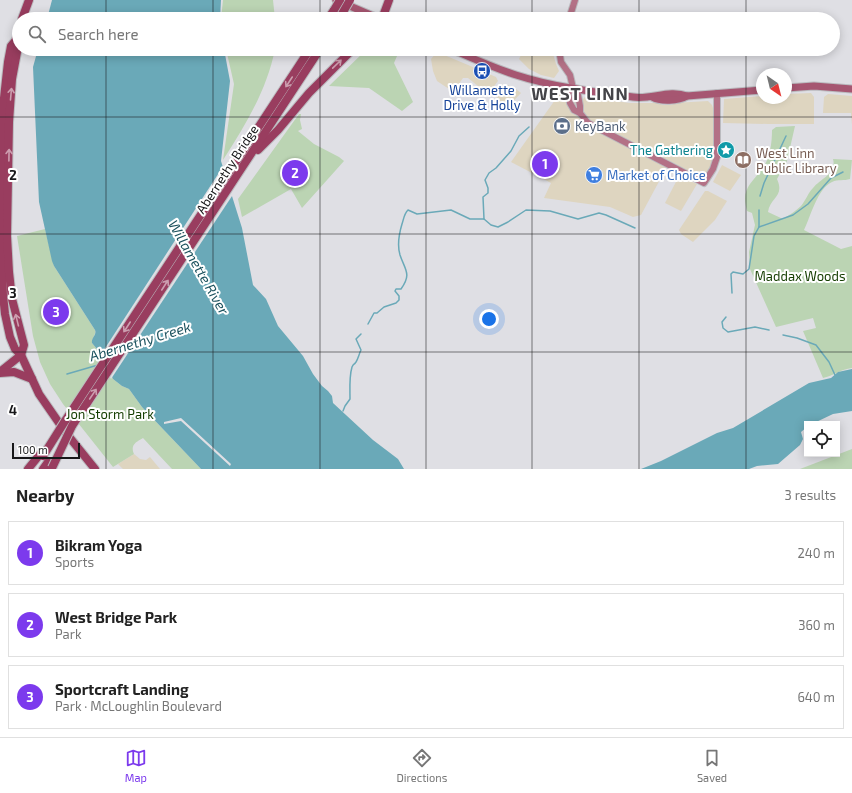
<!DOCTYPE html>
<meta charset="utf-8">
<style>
:root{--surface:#fff;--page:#f6f6f6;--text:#222;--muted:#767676;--line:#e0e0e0;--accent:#7c3aed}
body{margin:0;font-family:"Exo 2",sans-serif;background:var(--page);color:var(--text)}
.controls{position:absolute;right:12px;bottom:12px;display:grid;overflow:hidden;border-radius:0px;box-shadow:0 2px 10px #0003}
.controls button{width:36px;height:36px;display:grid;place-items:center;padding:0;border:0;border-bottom:1px solid var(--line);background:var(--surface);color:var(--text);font:20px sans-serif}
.compass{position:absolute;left:756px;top:68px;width:36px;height:36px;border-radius:50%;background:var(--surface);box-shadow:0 2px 10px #0003;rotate:145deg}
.scale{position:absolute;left:12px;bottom:10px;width:68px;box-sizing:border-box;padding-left:4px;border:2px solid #171719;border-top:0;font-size:11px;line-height:14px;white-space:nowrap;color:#171719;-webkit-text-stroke:3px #fff;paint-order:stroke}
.you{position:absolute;left:489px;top:319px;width:14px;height:14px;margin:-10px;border:3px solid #fff;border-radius:50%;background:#1a73e8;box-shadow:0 0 0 6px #1a73e833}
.badge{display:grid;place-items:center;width:26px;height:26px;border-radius:50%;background:var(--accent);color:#fff;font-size:13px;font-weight:700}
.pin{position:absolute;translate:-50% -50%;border:2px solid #fff;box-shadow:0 1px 4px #0006}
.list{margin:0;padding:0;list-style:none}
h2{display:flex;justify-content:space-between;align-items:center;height:52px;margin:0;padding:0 16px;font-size:17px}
h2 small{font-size:13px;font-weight:400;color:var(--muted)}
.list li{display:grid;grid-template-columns:26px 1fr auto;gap:12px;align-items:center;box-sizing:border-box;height:64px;margin:0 8px 8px;padding:0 8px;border:1px solid var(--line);border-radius:0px}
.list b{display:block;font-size:15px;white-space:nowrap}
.list p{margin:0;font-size:13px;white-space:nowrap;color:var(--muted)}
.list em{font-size:13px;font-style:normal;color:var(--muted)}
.icon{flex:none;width:22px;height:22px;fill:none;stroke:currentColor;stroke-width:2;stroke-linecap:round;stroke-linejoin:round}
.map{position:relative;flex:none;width:852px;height:469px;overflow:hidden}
.search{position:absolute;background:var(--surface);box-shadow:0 2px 10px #0003;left:12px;right:12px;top:12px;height:44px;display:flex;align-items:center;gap:10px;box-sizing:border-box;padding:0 14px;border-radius:22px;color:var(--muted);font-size:15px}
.sheet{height:268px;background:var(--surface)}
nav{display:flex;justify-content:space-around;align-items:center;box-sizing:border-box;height:56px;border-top:1px solid var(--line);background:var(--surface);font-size:11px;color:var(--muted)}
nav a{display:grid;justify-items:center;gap:2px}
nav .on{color:var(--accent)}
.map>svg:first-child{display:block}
.commercial{fill:#ded5c0}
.green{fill:#bbd4b3}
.water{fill:#6aa9b8}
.pier{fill:#dfdfe4}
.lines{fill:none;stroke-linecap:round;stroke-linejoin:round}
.stream{stroke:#6aa9b8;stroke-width:1.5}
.secondary-casing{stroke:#bbbbbf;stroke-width:8}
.primary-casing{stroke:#bbbbbf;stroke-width:9}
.highway-casing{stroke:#bbbbbf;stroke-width:10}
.secondary{stroke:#b37186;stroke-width:6}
.primary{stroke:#a65671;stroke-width:7}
.highway{stroke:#993d5f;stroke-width:8}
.highway-bridge-casing{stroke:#bbbbbf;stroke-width:10;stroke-linecap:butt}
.highway-bridge{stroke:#993d5f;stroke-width:8}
.oneway{stroke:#cc9eaf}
.grid{fill:none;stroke:#171719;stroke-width:1;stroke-opacity:0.55}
.labels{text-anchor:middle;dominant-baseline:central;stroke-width:4;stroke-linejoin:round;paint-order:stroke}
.transit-label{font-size:13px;fill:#164399;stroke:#fff}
.service-label{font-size:13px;fill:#4e5e75;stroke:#fff;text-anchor:start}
.culture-label{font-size:13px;fill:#0d838f;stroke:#fff;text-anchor:end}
.education-label{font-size:13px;fill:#785e54;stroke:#fff;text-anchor:start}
.street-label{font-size:13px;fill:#171719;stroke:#fff}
.shop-label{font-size:13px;fill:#366cbe;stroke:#fff;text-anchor:start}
.park-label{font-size:13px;fill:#143d00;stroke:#fff}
.water-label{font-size:14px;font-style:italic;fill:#1c525e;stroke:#fff}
.district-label{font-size:17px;font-weight:bold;letter-spacing:1px;fill:#444448;stroke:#fff}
.grid-label{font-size:13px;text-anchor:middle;font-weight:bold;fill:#171719;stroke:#fff;stroke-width:4;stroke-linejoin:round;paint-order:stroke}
</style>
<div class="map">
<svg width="852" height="469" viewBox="0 0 852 469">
<rect width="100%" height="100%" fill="#dfdfe4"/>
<!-- commercial -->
<g class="commercial">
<polygon points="524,49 549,49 552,50 556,64 559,71 554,78 541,75 529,69 519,59"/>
<polygon points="437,52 480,70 496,77 498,81 488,94 468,78 463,78 454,91 446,87 437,81 433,71 431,59"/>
<polygon points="508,85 516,89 521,93 504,111 493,102"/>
<polygon points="560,93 564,99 583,99 585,97 630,103 660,103 662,105 672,105 674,103 708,101 712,105 713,108 715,154 712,163 703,179 670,161 641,215 633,217 610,207 544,198 551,183 511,162"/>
<polygon points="811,93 814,97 814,124 768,124 723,123 724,99 762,96 762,98 786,98 786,94"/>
<polygon points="828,94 852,96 852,125 851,113 823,113 824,97"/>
<polygon points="722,165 741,175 730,191 713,182"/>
<polygon points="679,176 697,184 681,211 665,203"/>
<polygon points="705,191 708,191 727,201 715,220 693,242 681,234 679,230"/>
<polygon points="134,454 140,459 146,460 150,457 160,469 123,469 118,464"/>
</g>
<!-- green -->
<g class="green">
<polygon points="223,0 273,0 275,19 221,19"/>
<path d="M226,49H275C267,90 245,126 223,160L234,84Z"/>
<polygon points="367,49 400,49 394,63 413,102 402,111 369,88 329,86"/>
<polygon points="299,114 301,114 300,120 302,129 298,131 314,144 339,157 344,161 302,208 291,189 242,217 238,199"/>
<path d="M795,126L787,161L777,179C785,197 770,197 768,212L783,219C789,215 796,211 801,206C806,200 808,193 813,188C821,178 837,174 833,159L852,160L850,179C844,181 838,179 832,182C817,189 811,216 804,230L841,249L852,246V368C841,369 833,376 823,378L803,331L816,328L813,318L776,327L750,269L749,252L755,225L752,213L747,211C741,189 750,185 762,169C770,159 772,143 772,130L776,127Z"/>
<path d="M45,229L54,266L95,330C96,335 92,338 92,343L101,354L113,379L122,386L129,389L142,407L201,469H172L143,438C136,442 130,445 134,454L113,467L63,404L50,384L40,362L33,336L17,236Z"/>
<polygon points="852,449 852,469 800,469"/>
</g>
<!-- water -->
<g class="water">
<polygon points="52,0 221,0 220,19 47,19"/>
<path d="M38,49H224L230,81L221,161L242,228L253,285L266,299L278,326L303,356L313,374L322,386L328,391L332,396L333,403L373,440L398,459L404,469H201L142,407L129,389L122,386L113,379L101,354L92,343C91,338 97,335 95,330L54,266L52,261L39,202L33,67Z"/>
<polygon points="852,369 852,411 833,414 812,424 807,424 807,427 801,432 803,439 800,445 778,464 757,466 749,469 641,469 661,461 717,433 733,428 809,383 831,378 838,372"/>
</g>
<!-- pier -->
<g class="pier">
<polygon points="224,165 234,193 111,379 100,356"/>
<polygon points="181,418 231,464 230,466 181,421 164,424 164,422"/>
</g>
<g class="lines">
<!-- stream -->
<g class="stream">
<polyline points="760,196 764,183 786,136"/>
<polyline points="484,219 491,225 498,227 508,222 526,210 550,211 578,219 599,213 606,215 635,228"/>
<polyline points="759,227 793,215 808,204 831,178 843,172"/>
<polyline points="732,293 731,274 733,272 743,274 749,269 754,236 759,227 759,210"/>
<polyline points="726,317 722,322 723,328 728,332 755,327 769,330"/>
<path d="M368,324L374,313H377L384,307L396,303L399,300V296L395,291L396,289H401C412,274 405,270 400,255C397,245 399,234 402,224C404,218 404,214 408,210L417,214L451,210L470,219H484L483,197L488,193V188L485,180L489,173L496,168L511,151L519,136L529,127"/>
<polyline points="783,335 797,338 816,345 829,362 835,375"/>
<polyline points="67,374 98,365"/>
<path d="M343,411L345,406L350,399C350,390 349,377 352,367C354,363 353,366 356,362C358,359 359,354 361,350L356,339L361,334"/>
</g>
<!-- secondary casing -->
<g class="secondary-casing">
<g id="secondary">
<polyline points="569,19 575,0"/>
<polyline points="559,49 561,62 570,75 573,88 578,95 580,106 580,113"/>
<polyline points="573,88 568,93 570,103 574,110 580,113 588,123 704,183 713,169 717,157 717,93"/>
</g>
</g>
<!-- primary casing -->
<g class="primary-casing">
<g id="primary">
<polyline points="336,0 380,19"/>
<path d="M451,49C472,58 494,68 516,75C553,87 594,92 633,97C651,100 669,89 687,96"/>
<polyline points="786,88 814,86 852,89"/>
<path d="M652,97C661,102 678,101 687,96L762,90"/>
</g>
</g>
<!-- highway casing -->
<g class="highway-casing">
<g id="highway">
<polyline points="22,19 29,0"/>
<polyline points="328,19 334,10"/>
<polyline points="382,19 389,0"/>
<polyline points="19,30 16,40 11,46 8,62 2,116 1,244 3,295 5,314 10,337 15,349 21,355 39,394 66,433 95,469"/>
<polyline points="16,40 18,47 12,79 9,122 7,236 9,272 12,299 24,345 21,355"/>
<polyline points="258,150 278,130 309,93 353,49"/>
<polyline points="0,372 21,355"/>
<polyline points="0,373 14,372 32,379"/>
<polyline points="65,421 310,49"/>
<polyline points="72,426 320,49"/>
<polyline points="28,469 41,453"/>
<polyline points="43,469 48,462"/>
</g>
</g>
<!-- secondary -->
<use href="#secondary" class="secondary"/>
<!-- primary -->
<use href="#primary" class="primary"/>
<!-- highway -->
<use href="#highway" class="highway"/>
<!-- highway-bridge casing -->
<g class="highway-bridge-casing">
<g id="highway-bridge">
<polyline points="334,10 340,0"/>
<polyline points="339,19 350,0"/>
<polyline points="43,456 65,421"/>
<polyline points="52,468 72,426"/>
</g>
</g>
<!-- highway-bridge -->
<use href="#highway-bridge" class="highway-bridge"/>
</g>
<!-- one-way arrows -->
<defs><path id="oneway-shaft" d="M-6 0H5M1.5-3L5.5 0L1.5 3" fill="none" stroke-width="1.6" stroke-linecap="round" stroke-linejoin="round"/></defs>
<g class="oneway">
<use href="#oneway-shaft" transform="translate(337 64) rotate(-44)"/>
<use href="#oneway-shaft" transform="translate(289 82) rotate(123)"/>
<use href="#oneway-shaft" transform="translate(11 94) rotate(-85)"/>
<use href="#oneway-shaft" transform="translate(9 155) rotate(-89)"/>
<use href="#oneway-shaft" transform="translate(165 285) rotate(-57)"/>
<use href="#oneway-shaft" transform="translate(17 320) rotate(-104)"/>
<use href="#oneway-shaft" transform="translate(127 327) rotate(123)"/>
<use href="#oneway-shaft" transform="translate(93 394) rotate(-56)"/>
</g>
<!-- grid -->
<path class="grid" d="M106,0V19M213,0V19M320,0V19M426,0V19M532,0V19M639,0V19M746,0V19M106,49V469M213,49V469M320,49V469M426,49V469M532,49V469M639,49V469M746,49V469M0,117H852M0,234H852M0,352H852"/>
<!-- icons -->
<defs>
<g id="bus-disc" transform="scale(0.9)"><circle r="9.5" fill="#1a4fb4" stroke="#fff"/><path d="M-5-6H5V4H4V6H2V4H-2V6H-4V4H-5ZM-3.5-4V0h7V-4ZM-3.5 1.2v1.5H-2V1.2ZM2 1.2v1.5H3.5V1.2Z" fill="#fff"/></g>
<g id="bank-disc" transform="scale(0.9)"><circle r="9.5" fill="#5c6f8a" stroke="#fff"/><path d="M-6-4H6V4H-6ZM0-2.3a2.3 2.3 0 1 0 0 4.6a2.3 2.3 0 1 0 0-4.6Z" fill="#fff"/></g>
<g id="sight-disc" transform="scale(0.9)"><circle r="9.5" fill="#0f9aa8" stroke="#fff"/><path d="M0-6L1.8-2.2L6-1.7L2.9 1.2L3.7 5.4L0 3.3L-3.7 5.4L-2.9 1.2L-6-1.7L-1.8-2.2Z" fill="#fff"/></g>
<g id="library-disc" transform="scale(0.9)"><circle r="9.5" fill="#8d6e63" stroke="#fff"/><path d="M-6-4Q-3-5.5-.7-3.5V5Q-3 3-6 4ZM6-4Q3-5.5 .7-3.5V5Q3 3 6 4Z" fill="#fff"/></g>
<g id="supermarket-disc" transform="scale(0.9)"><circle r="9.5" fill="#3f7fe0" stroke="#fff"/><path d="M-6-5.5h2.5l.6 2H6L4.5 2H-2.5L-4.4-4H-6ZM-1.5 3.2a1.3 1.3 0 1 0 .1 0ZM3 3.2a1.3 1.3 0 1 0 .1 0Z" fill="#fff"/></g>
</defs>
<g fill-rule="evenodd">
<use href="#bus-disc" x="482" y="71"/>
<use href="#bank-disc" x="562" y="126"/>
<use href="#sight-disc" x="726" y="150"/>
<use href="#library-disc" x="743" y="160"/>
<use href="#supermarket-disc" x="594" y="175"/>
</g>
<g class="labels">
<!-- transit labels -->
<g class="transit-label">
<text x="482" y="90">Willamette<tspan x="482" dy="15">Drive &amp; Holly</tspan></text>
</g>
<!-- service labels -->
<g class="service-label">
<text x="575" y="126">KeyBank</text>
</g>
<!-- culture labels -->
<g class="culture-label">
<text x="713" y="150">The Gathering</text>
</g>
<!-- education labels -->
<g class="education-label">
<text x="756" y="153">West Linn<tspan x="756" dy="15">Public Library</tspan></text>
</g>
<!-- street labels -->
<g class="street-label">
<text transform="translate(227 169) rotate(-57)">Abernethy Bridge</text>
</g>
<!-- shop labels -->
<g class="shop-label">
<text x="607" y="175">Market of Choice</text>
</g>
<!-- park labels -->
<g class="park-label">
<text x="800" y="276">Maddax Woods</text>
<text x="110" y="414">Jon Storm Park</text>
</g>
<!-- water labels -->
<g class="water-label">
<text transform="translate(199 267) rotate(60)">Willamette River</text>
<text transform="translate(140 341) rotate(-17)">Abernethy Creek</text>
</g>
<!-- district labels -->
<g class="district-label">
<text x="580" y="93">WEST LINN</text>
</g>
</g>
<g class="grid-label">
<text x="13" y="180">2</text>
<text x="13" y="298">3</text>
<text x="13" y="415">4</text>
</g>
</svg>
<div class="controls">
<button><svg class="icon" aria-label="locate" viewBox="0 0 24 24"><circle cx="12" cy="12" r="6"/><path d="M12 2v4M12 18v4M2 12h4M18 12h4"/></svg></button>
</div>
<svg class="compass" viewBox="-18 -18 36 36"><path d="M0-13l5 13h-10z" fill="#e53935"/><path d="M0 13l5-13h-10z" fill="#767676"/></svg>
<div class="scale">100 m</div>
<div class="you"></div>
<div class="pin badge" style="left:545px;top:164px">1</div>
<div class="pin badge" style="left:295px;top:173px">2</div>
<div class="pin badge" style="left:56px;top:312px">3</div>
<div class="search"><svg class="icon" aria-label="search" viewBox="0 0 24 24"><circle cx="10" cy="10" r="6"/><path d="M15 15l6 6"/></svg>Search here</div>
</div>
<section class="sheet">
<h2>Nearby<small>3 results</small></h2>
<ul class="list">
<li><span class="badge">1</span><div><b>Bikram Yoga</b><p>Sports</p></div><em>240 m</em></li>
<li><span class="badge">2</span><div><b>West Bridge Park</b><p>Park</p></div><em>360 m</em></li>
<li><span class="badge">3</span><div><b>Sportcraft Landing</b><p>Park · McLoughlin Boulevard</p></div><em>640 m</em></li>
</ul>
</section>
<nav>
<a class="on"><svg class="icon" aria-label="map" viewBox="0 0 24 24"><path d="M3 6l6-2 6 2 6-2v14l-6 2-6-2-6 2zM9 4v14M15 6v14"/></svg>Map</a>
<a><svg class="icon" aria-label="directions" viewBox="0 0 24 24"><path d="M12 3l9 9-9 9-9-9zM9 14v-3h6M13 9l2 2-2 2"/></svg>Directions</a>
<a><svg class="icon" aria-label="saved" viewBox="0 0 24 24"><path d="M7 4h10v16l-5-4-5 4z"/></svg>Saved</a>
</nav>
